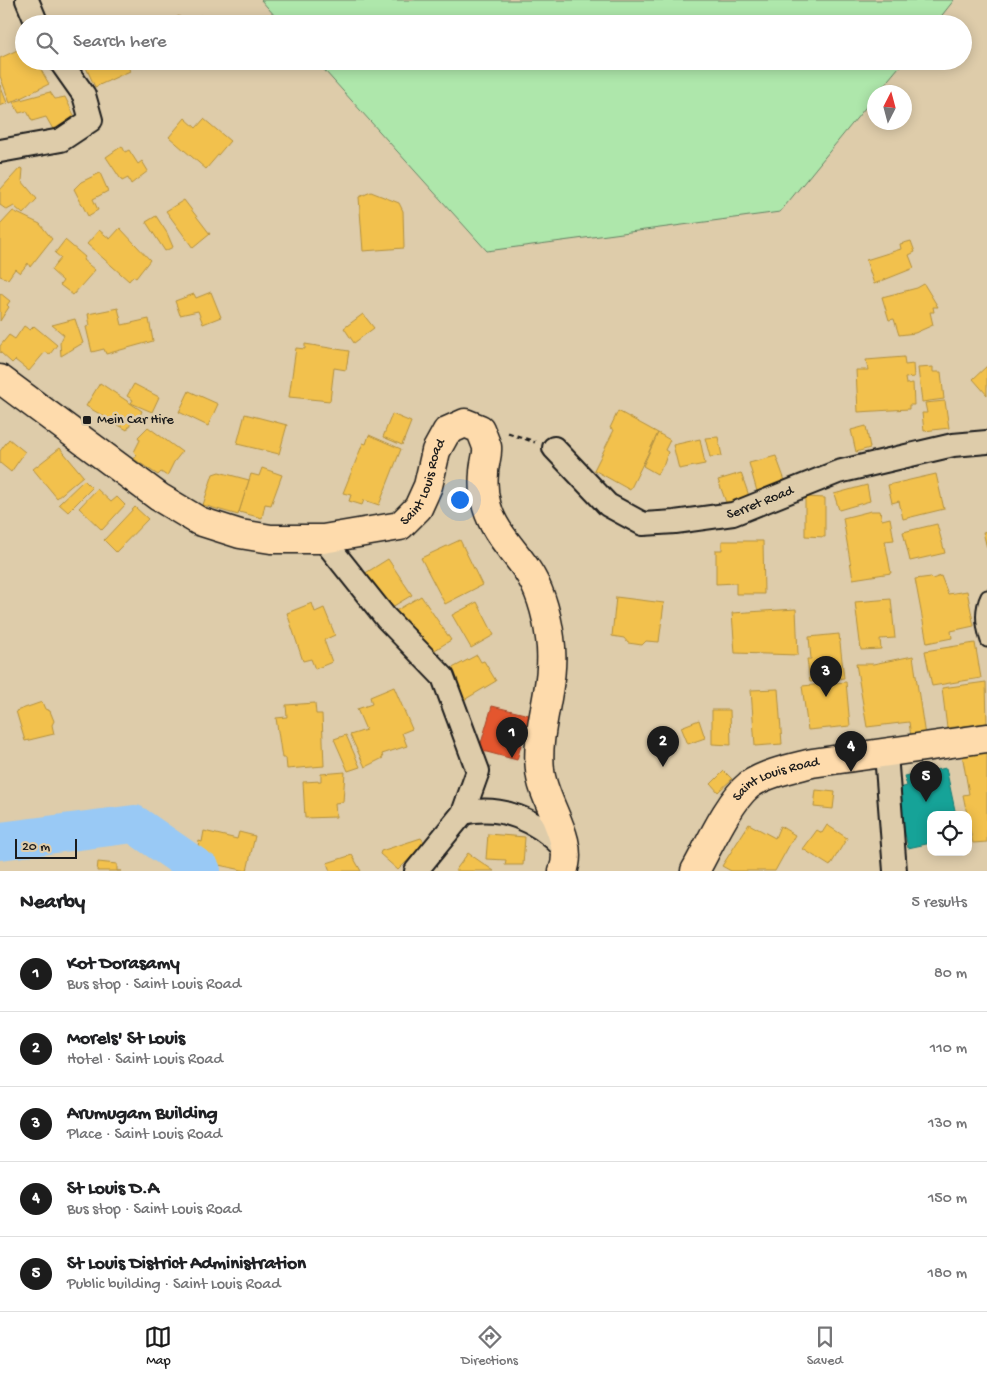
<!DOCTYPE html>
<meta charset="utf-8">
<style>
:root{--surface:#fff;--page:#f2f2f2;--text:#202124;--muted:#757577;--line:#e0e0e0;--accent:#1c1c1c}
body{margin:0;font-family:"Gochi Hand",sans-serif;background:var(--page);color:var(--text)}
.controls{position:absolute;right:15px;bottom:15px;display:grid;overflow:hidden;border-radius:10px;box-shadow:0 2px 12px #0003}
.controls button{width:45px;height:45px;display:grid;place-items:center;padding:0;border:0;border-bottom:1px solid var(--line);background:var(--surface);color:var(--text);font:25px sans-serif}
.compass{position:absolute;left:867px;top:85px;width:45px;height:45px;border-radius:50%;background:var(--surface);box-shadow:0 2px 12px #0003;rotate:6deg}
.scale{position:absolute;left:15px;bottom:12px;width:62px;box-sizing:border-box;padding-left:5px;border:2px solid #1c1c1c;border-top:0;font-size:14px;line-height:18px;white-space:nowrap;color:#1c1c1c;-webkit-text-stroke:4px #deccaa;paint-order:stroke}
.you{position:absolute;left:459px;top:499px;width:18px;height:18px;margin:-12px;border:4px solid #fff;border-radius:50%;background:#1a73e8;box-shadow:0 0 0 8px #1a73e833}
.badge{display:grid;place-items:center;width:32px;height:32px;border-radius:50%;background:var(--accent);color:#fff;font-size:16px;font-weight:700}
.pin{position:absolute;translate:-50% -41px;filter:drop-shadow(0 1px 2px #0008)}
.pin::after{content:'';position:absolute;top:26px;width:18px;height:15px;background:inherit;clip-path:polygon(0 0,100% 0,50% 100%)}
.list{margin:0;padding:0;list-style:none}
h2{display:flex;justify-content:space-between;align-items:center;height:65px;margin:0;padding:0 20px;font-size:21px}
h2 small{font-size:16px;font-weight:400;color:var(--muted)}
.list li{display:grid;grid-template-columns:32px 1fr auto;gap:15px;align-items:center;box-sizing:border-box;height:75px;padding:0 20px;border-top:1px solid var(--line)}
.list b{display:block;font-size:19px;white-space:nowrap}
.list p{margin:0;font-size:16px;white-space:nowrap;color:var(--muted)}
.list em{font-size:16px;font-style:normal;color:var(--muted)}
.icon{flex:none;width:28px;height:28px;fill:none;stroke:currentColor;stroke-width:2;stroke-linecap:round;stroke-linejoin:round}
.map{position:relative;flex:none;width:987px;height:871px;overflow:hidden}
.search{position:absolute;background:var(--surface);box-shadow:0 2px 12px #0003;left:15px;right:15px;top:15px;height:55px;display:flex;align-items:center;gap:12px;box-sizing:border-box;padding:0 18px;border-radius:28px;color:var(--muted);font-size:19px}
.sheet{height:440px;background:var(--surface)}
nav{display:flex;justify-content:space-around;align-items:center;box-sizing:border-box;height:70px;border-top:1px solid var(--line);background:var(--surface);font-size:14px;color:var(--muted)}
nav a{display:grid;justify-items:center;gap:2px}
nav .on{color:var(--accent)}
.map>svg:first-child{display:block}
.green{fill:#aee7ab;stroke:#658264}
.homes{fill:#f2c14e;stroke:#b2903f}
.shops{fill:#e4572e;stroke:#a84529}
.public{fill:#17a398;stroke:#187a73}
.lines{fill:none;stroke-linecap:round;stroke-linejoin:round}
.river{stroke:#99c9f5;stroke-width:38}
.lane-casing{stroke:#1c1c1c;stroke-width:15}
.street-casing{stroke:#1c1c1c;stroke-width:26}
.primary-casing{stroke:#1c1c1c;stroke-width:31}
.path{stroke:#1c1c1c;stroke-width:3;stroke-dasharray:5 4;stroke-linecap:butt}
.lane{stroke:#deccaa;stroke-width:11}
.street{stroke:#deccaa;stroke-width:22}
.primary{stroke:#fedbac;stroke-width:28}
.poi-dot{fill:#1c1c1c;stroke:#deccaa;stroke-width:2}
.labels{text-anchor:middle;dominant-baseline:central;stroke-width:5;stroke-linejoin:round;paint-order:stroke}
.poi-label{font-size:14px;fill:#1c1c1c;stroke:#deccaa;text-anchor:start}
.street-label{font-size:14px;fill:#1c1c1c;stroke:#deccaa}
</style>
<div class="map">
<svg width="987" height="871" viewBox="0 0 987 871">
<rect width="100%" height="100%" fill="#deccaa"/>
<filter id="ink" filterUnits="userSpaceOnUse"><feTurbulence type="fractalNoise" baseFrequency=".02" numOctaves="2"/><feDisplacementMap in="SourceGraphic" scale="10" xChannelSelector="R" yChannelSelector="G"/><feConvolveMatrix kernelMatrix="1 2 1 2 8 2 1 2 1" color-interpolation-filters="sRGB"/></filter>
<g filter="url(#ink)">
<!-- green -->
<g class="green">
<polygon points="261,0 954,0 935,24 282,24"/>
<polygon points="316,61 904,61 878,92 874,92 874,97 780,212 487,251"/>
</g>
<!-- homes -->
<g class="homes">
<polygon points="201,15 206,24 184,24"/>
<polygon points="179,16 184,24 165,24"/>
<polygon points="24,47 24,61 36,61 49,84 10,103 0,76 0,58"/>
<polygon points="83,61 125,61 130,71 95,87"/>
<polygon points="0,85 7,103 0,106"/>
<polygon points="50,92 55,99 65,97 82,131 58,138 46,117 32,121 27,111 19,113 13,102"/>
<polygon points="185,118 196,128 204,119 230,141 206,169 169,137"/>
<polygon points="122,146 125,152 129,150 138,164 142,161 148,171 131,184 128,178 122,181 106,157"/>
<polygon points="20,168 23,169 22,181 37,199 23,214 14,206 7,210 0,205 0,190"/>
<polygon points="100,173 108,191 93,199 98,210 88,216 74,189 81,182"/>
<polygon points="371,192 399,203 403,211 404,248 363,251 359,197"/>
<polygon points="184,200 210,234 193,248 166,211"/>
<polygon points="13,211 40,224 52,239 30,267 28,263 20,273 15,269 8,279 0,276 0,225"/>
<polygon points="156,216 167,233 173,247 165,251 146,222"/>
<polygon points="120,228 150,260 136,278 133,276 129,281 87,244 99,230 110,239"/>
<polygon points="65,240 85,257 83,260 95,270 73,295 60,285 63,281 51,270 61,258 55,253"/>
<polygon points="911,241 915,252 909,255 914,268 874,284 866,260 901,249 900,244"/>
<polygon points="924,284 938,307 933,307 934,312 930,312 933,325 915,333 899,335 894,319 889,320 882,297 917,288"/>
<polygon points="211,292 221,317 203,324 198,311 180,315 175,301 194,294 196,298"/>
<polygon points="0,293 10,301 7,305 9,307 0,321"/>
<polygon points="118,308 122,325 149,319 153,341 106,354 104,349 92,352 86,327 90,326 88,314"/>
<polygon points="363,314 374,328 354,343 344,328"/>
<polygon points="75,319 83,343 61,356 60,343 64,335 52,325"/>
<polygon points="24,326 30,330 34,326 57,345 50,354 45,352 29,371 15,360 12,363 0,352 0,346 9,335 15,339"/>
<polygon points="305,344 349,351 346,370 334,368 330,401 289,397 296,348 305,349"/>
<polygon points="904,357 905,365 913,364 914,377 905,378 906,384 913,383 914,405 909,405 909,409 858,412 856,370 868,370 866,360"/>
<polygon points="987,366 987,395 973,379"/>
<polygon points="933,367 933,372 941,372 944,399 922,402 918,368"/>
<polygon points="100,383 142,411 139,418 135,417 127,430 86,406"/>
<polygon points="134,384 159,397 152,412 131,403 133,400 127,396"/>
<polygon points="189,391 218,404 208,426 179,412"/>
<polygon points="945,401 949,428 924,431 922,413 927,413 925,403"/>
<polygon points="618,411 658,433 630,490 594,470 614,430 610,428"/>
<polygon points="245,414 287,425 279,454 237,444"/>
<polygon points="392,414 411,422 402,445 383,437"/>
<polygon points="866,426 870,448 856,452 851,430"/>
<polygon points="148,427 182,452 174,462 167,476 161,472 158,475 134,459 137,455 134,452 140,440 138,437"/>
<polygon points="658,433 670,440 665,450 668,452 664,464 657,474 643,466"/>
<polygon points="369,435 401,449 379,505 364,500 362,505 349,501 351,495 343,493 363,443 366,444"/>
<polygon points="718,437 722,456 710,457 705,438"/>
<polygon points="9,439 25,452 11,472 0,463 0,451"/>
<polygon points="700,439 705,464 679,469 673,445"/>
<polygon points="60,448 83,476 57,498 33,469"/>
<polygon points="776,456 787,486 758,495 749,463"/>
<polygon points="262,468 282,475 271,505 265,504 262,518 239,512 251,474 259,476"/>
<polygon points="219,472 249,480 238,515 203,505 213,474"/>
<polygon points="741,473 749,496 727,505 718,480"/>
<polygon points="936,474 944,509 903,519 899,501 892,503 888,485"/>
<polygon points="84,480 92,488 68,512 59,504"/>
<polygon points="867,485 870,501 839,510 834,494"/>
<polygon points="97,489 111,502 117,497 125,505 102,530 79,508"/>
<polygon points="805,497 825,498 825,537 805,536"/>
<polygon points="135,507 148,519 116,552 104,540"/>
<polygon points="871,511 880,511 882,520 890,518 894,540 885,541 891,573 853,579 843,518"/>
<polygon points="937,524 945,553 910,561 903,532"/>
<polygon points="987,531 987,548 983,532"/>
<polygon points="460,540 482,585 445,604 421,558"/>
<polygon points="722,541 763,541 764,594 736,594 736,583 716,584 716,550 722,550"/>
<polygon points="388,559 412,595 387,610 356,579"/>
<polygon points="941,576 948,594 967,591 974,626 951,631 952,638 927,643 915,579 931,577 932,579"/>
<polygon points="421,596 451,640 422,658 392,613"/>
<polygon points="616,597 664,603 659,642 646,641 642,645 628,643 624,638 612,636"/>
<polygon points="891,599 895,638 880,639 881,649 861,650 855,602"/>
<polygon points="477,602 494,635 471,648 452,615"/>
<polygon points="312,603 315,612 324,608 335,635 324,640 332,662 315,669 311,659 303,661 287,613"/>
<polygon points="796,609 798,655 735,653 732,613"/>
<polygon points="839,634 844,678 810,682 807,659 811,659 809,637"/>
<polygon points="975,643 981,678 932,686 925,651"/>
<polygon points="477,655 481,662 484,661 496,681 459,703 443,673"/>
<polygon points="913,656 925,736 911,737 909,722 867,727 856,664 873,664"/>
<polygon points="846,682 850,726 808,730 802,686"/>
<polygon points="986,682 987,723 947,728 942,688"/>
<polygon points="394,687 412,729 402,733 407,746 382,754 383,758 365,767 350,735 366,730 357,709 372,704 370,697"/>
<polygon points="778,689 782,744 755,746 751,690"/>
<polygon points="42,702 45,709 50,711 54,721 52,725 54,734 25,741 16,711"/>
<polygon points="315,703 316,714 322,714 324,766 287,769 286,758 282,758 276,718 287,717 286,705"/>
<polygon points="712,710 730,710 731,745 712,744"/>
<polygon points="699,720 705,738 688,744 681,727"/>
<polygon points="346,735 360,767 348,771 334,739"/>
<polygon points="987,745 987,842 973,843 963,795 969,794 961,748"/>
<polygon points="724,771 732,779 718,792 711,784"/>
<polygon points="345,772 343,802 335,803 336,817 305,818 303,782 321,781 321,774"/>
<polygon points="816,790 835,792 833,809 814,807"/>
<polygon points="749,824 775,838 780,826 795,835 775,871 731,871 722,866"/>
<polygon points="827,825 847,838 830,866 803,849 817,830 822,833"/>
<polygon points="204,831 237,839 239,832 255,836 247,871 195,860 199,841 202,842"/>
<polygon points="488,834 525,837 523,865 505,865 506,860 486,859"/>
<polygon points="421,838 425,843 398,870 380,854 381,851"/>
<polygon points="468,853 494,871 455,871"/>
<polygon points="352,855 361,871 330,871 327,863"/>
<polygon points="98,862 117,864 117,871 121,871 97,871"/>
</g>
<!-- shops -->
<polygon class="shops" points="492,706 529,715 517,760 479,750"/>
<!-- public -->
<polygon class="public" points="946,768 956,815 931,815 931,843 908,848 896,789 907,786 904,776"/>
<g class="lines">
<!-- river -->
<polyline class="river" points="0,841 134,824 202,871"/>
<!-- lane casing -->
<g class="lane-casing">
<path id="lane" d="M987,596C980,610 982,626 987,641"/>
</g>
<!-- street casing -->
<g class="street-casing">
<g id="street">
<polyline points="27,0 37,24"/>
<polyline points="0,151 61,140 91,120 84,95 60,61"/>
<path id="s1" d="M554,448L608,505L643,524L675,522L733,514L838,472L953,445L987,442"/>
<polyline points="323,539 386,618 443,677 478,771 463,813 416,871"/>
<polyline points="886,754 895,871"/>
<path d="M463,813C501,804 537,820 564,848"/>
</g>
</g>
<!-- primary casing -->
<g class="primary-casing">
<g id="primary">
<path id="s2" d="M0,379L159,497L199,521L240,534L271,539H323L400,526L418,508L428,486L436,451L447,431L465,423L480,429C482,434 485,441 487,447C488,455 484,464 484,473C483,483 484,497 487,507C494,532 513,549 527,570C540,589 547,616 550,638C557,685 535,726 540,770C542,801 576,840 563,871"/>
<path id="s3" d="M695,871C708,848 729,801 749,785C766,773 793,768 812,763L987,738"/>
</g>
</g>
<!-- path -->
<polyline class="path" points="508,433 535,442"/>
<!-- lane -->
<use href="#lane" class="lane"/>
<!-- street -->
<use href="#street" class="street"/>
<!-- primary -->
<use href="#primary" class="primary"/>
</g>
</g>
<!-- markers -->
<rect class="poi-dot" x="82" y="415" width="10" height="10" rx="2.5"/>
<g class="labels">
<!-- poi labels -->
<g class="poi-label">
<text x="97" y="420">Mein Car Hire</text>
</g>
<!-- street labels -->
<g class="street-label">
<text stroke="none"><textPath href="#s2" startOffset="500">Saint Louis Road</textPath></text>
<text stroke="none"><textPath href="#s1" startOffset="238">Serret Road</textPath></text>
<text stroke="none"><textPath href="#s3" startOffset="129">Saint Louis Road</textPath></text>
</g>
</g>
</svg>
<div class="controls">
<button><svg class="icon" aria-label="locate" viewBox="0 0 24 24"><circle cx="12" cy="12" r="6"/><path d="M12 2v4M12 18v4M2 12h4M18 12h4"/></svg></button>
</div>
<svg class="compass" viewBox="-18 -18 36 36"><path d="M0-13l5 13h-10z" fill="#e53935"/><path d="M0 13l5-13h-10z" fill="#757577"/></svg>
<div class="scale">20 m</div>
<div class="you"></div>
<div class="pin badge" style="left:512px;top:758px">1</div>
<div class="pin badge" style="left:663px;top:767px">2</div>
<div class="pin badge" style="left:826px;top:697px">3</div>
<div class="pin badge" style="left:851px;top:772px">4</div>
<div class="pin badge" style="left:926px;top:802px">5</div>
<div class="search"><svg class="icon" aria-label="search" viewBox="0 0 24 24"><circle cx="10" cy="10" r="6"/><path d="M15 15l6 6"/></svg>Search here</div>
</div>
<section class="sheet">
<h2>Nearby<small>5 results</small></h2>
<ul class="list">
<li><span class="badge">1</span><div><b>Kot Dorasamy</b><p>Bus stop · Saint Louis Road</p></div><em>80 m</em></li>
<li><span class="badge">2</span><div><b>Morels' St Louis</b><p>Hotel · Saint Louis Road</p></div><em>110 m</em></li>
<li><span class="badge">3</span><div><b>Arumugam Building</b><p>Place · Saint Louis Road</p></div><em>130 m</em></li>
<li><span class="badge">4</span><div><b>St Louis D.A</b><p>Bus stop · Saint Louis Road</p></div><em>150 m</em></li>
<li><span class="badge">5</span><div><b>St Louis District Administration</b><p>Public building · Saint Louis Road</p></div><em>180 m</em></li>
</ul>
</section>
<nav>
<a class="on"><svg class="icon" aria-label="map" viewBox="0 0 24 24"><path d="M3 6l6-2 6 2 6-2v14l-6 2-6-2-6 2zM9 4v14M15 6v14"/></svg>Map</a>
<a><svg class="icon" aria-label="directions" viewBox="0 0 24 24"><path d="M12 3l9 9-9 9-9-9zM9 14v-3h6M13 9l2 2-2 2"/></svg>Directions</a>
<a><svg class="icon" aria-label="saved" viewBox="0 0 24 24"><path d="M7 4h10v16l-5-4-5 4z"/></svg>Saved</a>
</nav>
